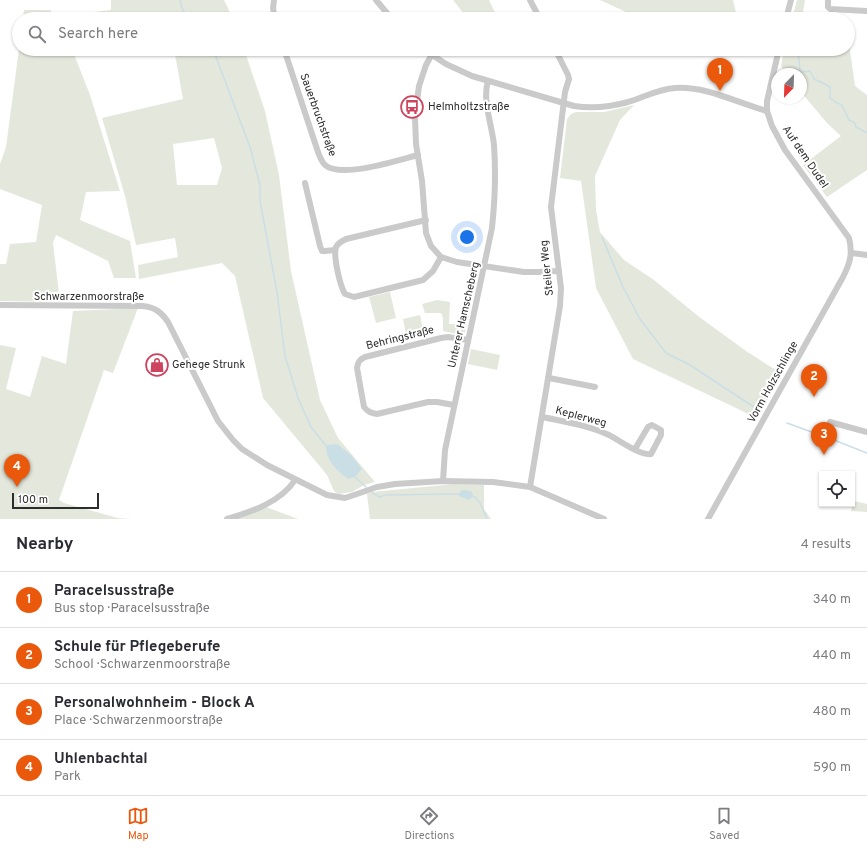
<!DOCTYPE html>
<meta charset="utf-8">
<style>
:root{--surface:#fff;--page:#f7f7f7;--text:#2b2b33;--muted:#7c7c81;--line:#e1e1e2;--accent:#ea580c}
body{margin:0;font-family:Overpass,sans-serif;background:var(--page);color:var(--text)}
.controls{position:absolute;right:12px;bottom:12px;display:grid;overflow:hidden;border-radius:0px;box-shadow:0 1px 3px #0004}
.controls button{width:36px;height:36px;display:grid;place-items:center;padding:0;border:0;border-bottom:1px solid var(--line);background:var(--surface);color:var(--text);font:20px sans-serif}
.compass{position:absolute;left:771px;top:68px;width:36px;height:36px;border-radius:50%;background:var(--surface);box-shadow:0 1px 3px #0004;rotate:203deg}
.scale{position:absolute;left:12px;bottom:10px;width:87px;box-sizing:border-box;padding-left:4px;border:2px solid #2d2d2d;border-top:0;font-size:11px;line-height:14px;white-space:nowrap;color:#2d2d2d;-webkit-text-stroke:3px #fff;paint-order:stroke}
.you{position:absolute;left:467px;top:237px;width:14px;height:14px;margin:-10px;border:3px solid #fff;border-radius:50%;background:#1a73e8;box-shadow:0 0 0 6px #1a73e833}
.badge{display:grid;place-items:center;width:26px;height:26px;border-radius:50%;background:var(--accent);color:#fff;font-size:13px;font-weight:700}
.pin{position:absolute;translate:-50% -33px;filter:drop-shadow(0 1px 2px #0008)}
.pin::after{content:'';position:absolute;top:21px;width:14px;height:12px;background:inherit;clip-path:polygon(0 0,100% 0,50% 100%)}
.list{margin:0;padding:0;list-style:none}
h2{display:flex;justify-content:space-between;align-items:center;height:52px;margin:0;padding:0 16px;font-size:17px}
h2 small{font-size:13px;font-weight:400;color:var(--muted)}
.list li{display:grid;grid-template-columns:26px 1fr auto;gap:12px;align-items:center;box-sizing:border-box;height:56px;padding:0 16px;border-top:1px solid var(--line)}
.list b{display:block;font-size:15px;white-space:nowrap}
.list p{margin:0;font-size:13px;white-space:nowrap;color:var(--muted)}
.list em{font-size:13px;font-style:normal;color:var(--muted)}
.icon{flex:none;width:22px;height:22px;fill:none;stroke:currentColor;stroke-width:2;stroke-linecap:round;stroke-linejoin:round}
.map{position:relative;flex:none;width:867px;height:519px;overflow:hidden}
.search{position:absolute;background:var(--surface);box-shadow:0 1px 3px #0004;left:12px;right:12px;top:12px;height:44px;display:flex;align-items:center;gap:10px;box-sizing:border-box;padding:0 14px;border-radius:22px;color:var(--muted);font-size:15px}
.sheet{height:276px;background:var(--surface)}
nav{display:flex;justify-content:space-around;align-items:center;box-sizing:border-box;height:56px;border-top:1px solid var(--line);background:var(--surface);font-size:11px;color:var(--muted)}
nav a{display:grid;justify-items:center;gap:2px}
nav .on{color:var(--accent)}
.map>svg:first-child{display:block}
.green{fill:#e4e8dc;fill-rule:evenodd}
.water{fill:#cadee6}
.lines{fill:none;stroke-linecap:round;stroke-linejoin:round}
.stream{stroke:#cadee6;stroke-width:1.5}
.minor{stroke:#cacaca;stroke-width:6}
.labels{text-anchor:middle;dominant-baseline:central;stroke-width:4;stroke-linejoin:round;paint-order:stroke}
.poi-label{font-size:11px;fill:#2d2d2d;stroke:#fff;text-anchor:start}
.street-label{font-size:11px;fill:#2d2d2d;stroke:#fff}
</style>
<div class="map">
<svg width="867" height="519" viewBox="0 0 867 519">
<rect width="100%" height="100%" fill="#fff"/>
<!-- green -->
<g class="green">
<polygon points="111,0 224,0 233,19 86,19 86,13 111,10"/>
<polygon points="453,0 489,0 497,17 489,19 468,19"/>
<polygon points="600,0 733,0 737,17 737,19 704,19 704,14 626,12"/>
<polygon points="797,0 805,0 802,19 792,19"/>
<polygon points="24,10 51,10 51,15 55,19 23,19"/>
<polygon points="848,36 855,86 867,95 867,170 827,197 803,165 841,136 827,123 801,92 801,74 787,74 781,66 784,49 848,49"/>
<polygon points="19,49 72,49 90,95 120,191 86,192 80,220 130,241 136,278 114,278 108,261 56,235 53,243 60,302 0,301 0,264 6,264 10,244 36,242 42,205 0,189 0,164 6,147"/>
<path d="M174,49H244L265,111L279,175L291,271L320,400L338,438L375,482L364,485L352,492L338,494L334,491L327,475L263,398L235,276L222,263L139,279L138,265L178,257L175,238L136,245L125,196L102,118L183,99ZM214,138L222,168L217,185H177L173,144Z"/>
<polygon points="634,105 620,120 595,176 596,210 600,232 624,260 654,280 698,316 746,351 782,374 757,418 633,359 596,288 581,181 560,178 567,119 571,114 576,112 604,112"/>
<polygon points="390,292 396,318 376,323 369,297"/>
<polygon points="437,300 450,302 449,324 467,324 465,332 461,335 443,331 443,318 441,313 425,313 422,304"/>
<polygon points="138,308 113,373 104,370 59,500 64,503 118,518 132,519 0,519 0,345 16,348 6,389 30,397 42,356 66,364 73,311"/>
<polygon points="420,315 424,335 407,339 403,319"/>
<polygon points="471,349 500,355 497,370 468,364"/>
<polygon points="454,484 484,485 484,509 491,519 370,519 367,494 372,492"/>
<polygon points="854,501 867,504 867,512 851,511"/>
<polygon points="266,507 298,519 230,519"/>
</g>
<!-- water -->
<g class="water">
<path d="M337,444L351,455L362,469L355,477L348,479C336,470 326,461 326,445Z"/>
<polygon points="461,490 466,490 472,492 473,496 469,500 459,496"/>
</g>
<g class="lines">
<!-- stream -->
<g class="stream">
<polyline points="180,0 182,8 188,19"/>
<polyline points="213,49 250,147 260,185 260,201 277,292 285,356 298,398 311,427 327,447"/>
<polyline points="795,49 798,51 800,70 803,72 810,71 814,79 825,84 830,87 830,98 835,102 842,105 849,120 855,123 856,127 867,133"/>
<polyline points="602,237 623,287 640,319 666,353 690,365 754,407"/>
<polyline points="787,423 839,442 867,453"/>
<polyline points="354,476 366,487"/>
<polyline points="372,493 380,497 384,495 460,494"/>
<polyline points="472,496 475,497 480,503 487,519"/>
</g>
<!-- minor -->
<g class="minor">
<polyline points="274,0 273,8 275,19"/>
<polyline points="376,0 392,19"/>
<polyline points="530,0 540,19"/>
<polyline points="828,0 828,7 830,9 867,11"/>
<polyline points="786,19 791,0"/>
<path d="M284,49L316,146C318,152 320,160 325,165C341,179 399,160 418,155"/>
<path d="M423,49L446,64L472,76L574,106C593,109 610,107 628,102C644,97 659,89 675,88C707,86 737,103 767,111"/>
<polyline points="431,56 426,65 419,86 415,117 416,144 422,181 426,233 431,246 441,257 457,262 524,272 538,272 559,271"/>
<polyline points="305,183 320,246 322,251 325,251 335,250"/>
<path d="M426,220L346,239C342,241 338,243 336,247C333,256 340,286 345,294L354,297L423,280L433,271L441,257"/>
<polyline points="852,253 867,255"/>
<path d="M0,305L142,306C155,307 161,312 168,322L218,421L233,440L242,449L267,465L327,495L345,498L357,494L377,487L395,484L443,481L493,482L530,487L604,519"/>
<polyline points="549,378 595,387"/>
<path d="M454,405L437,402H428L377,414C371,413 368,412 364,407L357,368C358,362 359,360 365,357L441,338L448,337L468,340"/>
<path d="M543,417C565,422 588,425 609,435C619,440 640,456 651,454L661,435V430L652,425L648,427L635,449"/>
<polyline points="830,422 867,432"/>
<path d="M443,481L445,450L492,228C495,200 496,173 494,145C492,125 482,100 488,81"/>
<polyline points="530,487 560,306 561,288 551,207 565,92 569,79 568,75 555,49"/>
<path d="M227,519C251,512 281,502 295,480"/>
<path d="M708,519L843,277C850,263 853,254 849,238L785,150L772,126L767,111V101L779,49"/>
</g>
</g>
<!-- icons -->
<defs>
<g id="bus-ring" transform="scale(1.15)"><circle r="9.5" fill="#fff" stroke="#ce445e" stroke-width="1.5"/><path d="M-5-6H5V4H4V6H2V4H-2V6H-4V4H-5ZM-3.5-4V0h7V-4ZM-3.5 1.2v1.5H-2V1.2ZM2 1.2v1.5H3.5V1.2Z" fill="#ce445e"/></g>
<g id="shop-ring" transform="scale(1.15)"><circle r="9.5" fill="#fff" stroke="#ce445e" stroke-width="1.5"/><path d="M-5-2.5h2.3a2.7 3.5 0 0 1 5.4 0H5L5.5 6h-11ZM-1.5-2.5h3a1.5 2.3 0 0 0-3 0Z" fill="#ce445e"/></g>
</defs>
<g fill-rule="evenodd">
<use href="#bus-ring" x="412" y="107"/>
<use href="#shop-ring" x="157" y="365"/>
</g>
<g class="labels">
<!-- poi labels -->
<g class="poi-label">
<text x="428" y="107">Helmholtzstraße</text>
<text x="172" y="365">Gehege Strunk</text>
</g>
<!-- street labels -->
<g class="street-label">
<text transform="translate(318 115) rotate(70)">Sauerbruchstraße</text>
<text transform="translate(805 157) rotate(56)">Auf dem Dudel</text>
<text transform="translate(547 268) rotate(-96)">Steiler Weg</text>
<text x="89" y="297">Schwarzenmoorstraße</text>
<text transform="translate(464 315) rotate(-77)">Unterer Hamscheberg</text>
<text transform="translate(400 338) rotate(-14)">Behringstraße</text>
<text transform="translate(773 382) rotate(-61)">Vorm Holzschlinge</text>
<text transform="translate(581 417) rotate(15)">Keplerweg</text>
</g>
</g>
</svg>
<div class="controls">
<button><svg class="icon" aria-label="locate" viewBox="0 0 24 24"><circle cx="12" cy="12" r="6"/><path d="M12 2v4M12 18v4M2 12h4M18 12h4"/></svg></button>
</div>
<svg class="compass" viewBox="-18 -18 36 36"><path d="M0-13l5 13h-10z" fill="#e53935"/><path d="M0 13l5-13h-10z" fill="#7c7c81"/></svg>
<div class="scale">100 m</div>
<div class="you"></div>
<div class="pin badge" style="left:720px;top:91px">1</div>
<div class="pin badge" style="left:814px;top:397px">2</div>
<div class="pin badge" style="left:824px;top:455px">3</div>
<div class="pin badge" style="left:17px;top:487px">4</div>
<div class="search"><svg class="icon" aria-label="search" viewBox="0 0 24 24"><circle cx="10" cy="10" r="6"/><path d="M15 15l6 6"/></svg>Search here</div>
</div>
<section class="sheet">
<h2>Nearby<small>4 results</small></h2>
<ul class="list">
<li><span class="badge">1</span><div><b>Paracelsusstraße</b><p>Bus stop · Paracelsusstraße</p></div><em>340 m</em></li>
<li><span class="badge">2</span><div><b>Schule für Pflegeberufe</b><p>School · Schwarzenmoorstraße</p></div><em>440 m</em></li>
<li><span class="badge">3</span><div><b>Personalwohnheim - Block A</b><p>Place · Schwarzenmoorstraße</p></div><em>480 m</em></li>
<li><span class="badge">4</span><div><b>Uhlenbachtal</b><p>Park</p></div><em>590 m</em></li>
</ul>
</section>
<nav>
<a class="on"><svg class="icon" aria-label="map" viewBox="0 0 24 24"><path d="M3 6l6-2 6 2 6-2v14l-6 2-6-2-6 2zM9 4v14M15 6v14"/></svg>Map</a>
<a><svg class="icon" aria-label="directions" viewBox="0 0 24 24"><path d="M12 3l9 9-9 9-9-9zM9 14v-3h6M13 9l2 2-2 2"/></svg>Directions</a>
<a><svg class="icon" aria-label="saved" viewBox="0 0 24 24"><path d="M7 4h10v16l-5-4-5 4z"/></svg>Saved</a>
</nav>
